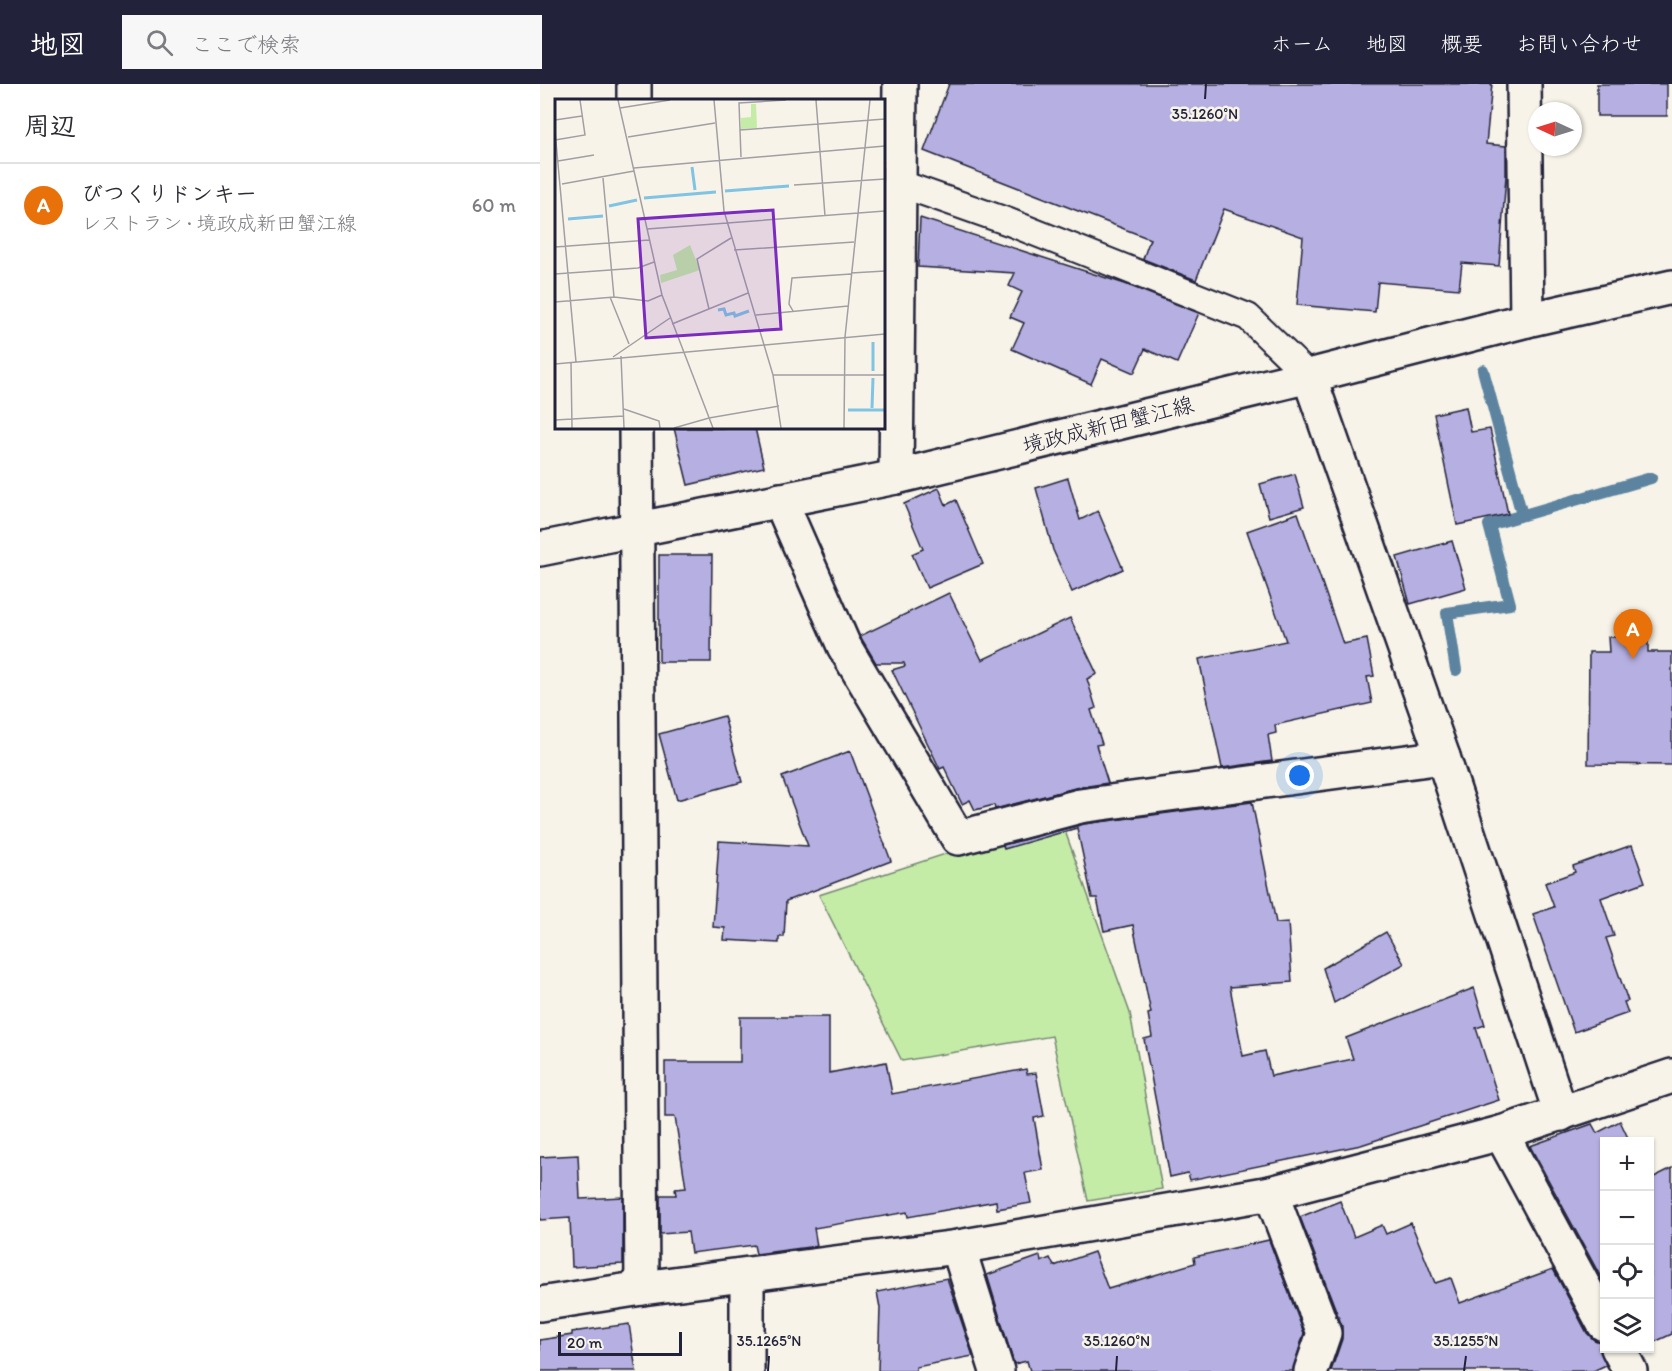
<!DOCTYPE html>
<html lang="ja">
<meta charset="utf-8">
<style>
:root{--surface:#fff;--page:#f7f7f7;--text:#2b2b33;--muted:#7c7c81;--line:#e1e1e2;--accent:#22223b}
body{margin:0;font-family:Itim,"Klee One",sans-serif;background:var(--page);color:var(--text)}
.controls{position:absolute;right:18px;bottom:18px;display:grid;overflow:hidden;border-radius:0px;box-shadow:0 2px 4px #0004}
.controls button{width:54px;height:54px;display:grid;place-items:center;padding:0;border:0;border-bottom:2px solid var(--line);background:var(--surface);color:var(--text);font:30px sans-serif}
.compass{position:absolute;left:988px;top:18px;width:54px;height:54px;border-radius:50%;background:var(--surface);box-shadow:0 2px 4px #0004;rotate:274deg}
.scale{position:absolute;left:18px;bottom:15px;width:124px;box-sizing:border-box;padding-left:6px;border:3px solid #22223b;border-top:0;font-size:16px;line-height:21px;white-space:nowrap;color:#22223b;-webkit-text-stroke:4px #f7f3e8;paint-order:stroke}
.you{position:absolute;left:760px;top:692px;width:21px;height:21px;margin:-15px;border:4px solid #fff;border-radius:50%;background:#1a73e8;box-shadow:0 0 0 9px #1a73e833}
.badge{display:grid;place-items:center;width:39px;height:39px;border-radius:50%;background:var(--accent);color:#fff;font-size:20px;font-weight:700}
.pin{position:absolute;translate:-50% -50px;filter:drop-shadow(0 2px 3px #0008)}
.pin::after{content:'';position:absolute;top:32px;width:21px;height:18px;background:inherit;clip-path:polygon(0 0,100% 0,50% 100%)}
.list{margin:0;padding:0;list-style:none}
h2{display:flex;justify-content:space-between;align-items:center;height:78px;margin:0;padding:0 24px;font-size:26px}
h2 small{font-size:20px;font-weight:400;color:var(--muted)}
.list li{display:grid;grid-template-columns:39px 1fr auto;gap:18px;align-items:center;box-sizing:border-box;height:84px;padding:0 24px;border-top:2px solid var(--line)}
.list b{display:block;font-size:22px;white-space:nowrap}
.list p{margin:0;font-size:20px;white-space:nowrap;color:var(--muted)}
.list em{font-size:20px;font-style:normal;color:var(--muted)}
.icon{flex:none;width:33px;height:33px;fill:none;stroke:currentColor;stroke-width:2;stroke-linecap:round;stroke-linejoin:round}
.map{position:relative;flex:none;width:1132px;height:1287px;overflow:hidden}
header{display:flex;align-items:center;gap:36px;box-sizing:border-box;height:84px;padding:0 30px;background:var(--accent);color:#fff}
header strong{font-size:28px}
nav{display:flex;gap:33px;margin-inline-start:auto;font-size:21px}
.search{width:420px;height:54px;background:var(--page);display:flex;align-items:center;gap:15px;box-sizing:border-box;padding:0 21px;border-radius:0px;color:var(--muted);font-size:22px}
main{display:flex}
aside{flex:1;background:var(--surface)}
.map>svg:first-child{display:block}
.green{fill:#c4eca7;stroke:#738771;stroke-width:1.5}
.lines{fill:none;stroke-linecap:round;stroke-linejoin:round}
.stream{stroke:#5b839f;stroke-width:12}
.building{fill:#b6b0e2;stroke:#22223b;stroke-width:1.5}
.lane-casing{stroke:#22223b;stroke-width:30}
.street-casing{stroke:#22223b;stroke-width:38}
.secondary-casing{stroke:#22223b;stroke-width:38}
.lane{stroke:#f7f3e8;stroke-width:26}
.street{stroke:#f7f3e8;stroke-width:33}
.secondary{stroke:#f7f3e8;stroke-width:33}
.ticks{fill:none;stroke:#22223b;stroke-width:2}
.labels{text-anchor:middle;dominant-baseline:central;stroke-width:5;stroke-linejoin:round;paint-order:stroke}
.street-label{font-size:22px;fill:#22223b;stroke:#f7f3e8}
.inset-river{fill:none;stroke:#81c3e2;stroke-width:3}
.inset-road{fill:none;stroke:#a29fa3;stroke-width:1.5}
.view{fill:#7b2cbf;fill-opacity:0.15;stroke:#7b2cbf;stroke-width:3}
.inset-edge{fill:none;stroke:#22223b;stroke-width:3}
.ticks-label{font-size:15px;text-anchor:middle;fill:#22223b;stroke:#f7f3e8;stroke-width:5;stroke-linejoin:round;paint-order:stroke}
</style>
<header>
<strong>地図</strong>
<div class="search"><svg class="icon" aria-label="search" viewBox="0 0 24 24"><circle cx="10" cy="10" r="6"/><path d="M15 15l6 6"/></svg>ここで検索</div>
<nav><a>ホーム</a><a>地図</a><a>概要</a><a>お問い合わせ</a></nav>
</header>
<main>
<aside>
<h2>周辺<small></small></h2>
<ul class="list">
<li><span class="badge" style="background:#e8710a">A</span><div><b>びつくりドンキー</b><p>レストラン · 境政成新田蟹江線</p></div><em>60 m</em></li>
</ul>
</aside>
<div class="map">
<svg width="1132" height="1287" viewBox="0 0 1132 1287">
<rect width="100%" height="100%" fill="#f7f3e8"/>
<filter id="ink" filterUnits="userSpaceOnUse"><feTurbulence type="fractalNoise" baseFrequency=".0167" numOctaves="2"/><feDisplacementMap in="SourceGraphic" scale="12" xChannelSelector="R" yChannelSelector="G"/><feConvolveMatrix kernelMatrix="1 2 1 2 8 2 1 2 1" color-interpolation-filters="sRGB"/></filter>
<g filter="url(#ink)">
<!-- green -->
<polygon class="green" points="520,733 590,929 622,1105 548,1117 512,952 362,977 279,811"/>
<g class="lines">
<!-- stream -->
<g class="stream">
<polyline points="943,286 982,431"/>
<polyline points="916,586 907,529 970,520 949,441 1111,394"/>
</g>
</g>
<!-- building -->
<g class="building">
<polygon points="409,0 952,0 946,60 966,62 966,92 959,182 922,179 919,205 838,198 835,228 757,221 763,153 684,125 656,196 603,175 610,155 384,67"/>
<rect x="1057" y="0" width="70" height="32"/>
<polygon points="380,134 585,200 659,229 637,279 605,265 594,289 562,275 551,300 472,265 484,239 470,233 482,208 469,202 475,189 378,183"/>
<polygon points="926,323 931,348 950,345 968,430 917,441 894,330"/>
<polygon points="134,344 215,344 224,383 148,401"/>
<polygon points="755,390 764,423 729,433 720,400"/>
<polygon points="528,394 540,436 558,427 583,485 532,508 513,466 496,404"/>
<polygon points="399,404 406,421 416,416 443,480 387,504 372,470 383,465 364,420"/>
<polygon points="758,429 803,560 827,555 834,592 827,593 832,619 735,641 736,649 728,651 732,677 682,684 659,575 746,557 707,447"/>
<polygon points="912,457 926,504 870,520 857,473"/>
<polygon points="119,471 172,471 171,578 119,578"/>
<polygon points="409,509 442,576 530,534 557,590 547,595 556,624 551,626 562,660 556,661 568,699 535,704 455,725 454,721 435,726 430,716 422,720 404,683 400,685 352,586 365,582 364,579 336,579 320,552"/>
<polygon points="1068,553 1108,553 1108,568 1132,568 1132,681 1048,680 1049,568 1069,568"/>
<polygon points="184,632 202,698 137,716 119,650"/>
<polygon points="310,667 351,777 246,817 244,853 239,853 239,859 184,856 185,844 173,843 179,757 268,762 242,693"/>
<polygon points="712,718 736,839 748,838 752,898 690,903 703,972 725,967 731,992 813,975 806,954 934,904 945,941 936,944 959,1016 821,1061 650,1096 648,1089 630,1093 604,955 612,953 608,930 611,929 593,841 564,847 557,814 552,814 537,744 464,765 463,761 544,740"/>
<polygon points="1092,761 1105,798 1061,814 1074,852 1066,854 1088,917 1084,918 1088,929 1034,948 993,830 1014,823 1005,799 1035,788 1033,782"/>
<polygon points="846,848 864,880 794,919 783,884"/>
<polygon points="200,933 289,933 289,989 346,978 352,1010 486,985 487,990 496,989 504,1032 494,1034 503,1086 485,1089 491,1119 457,1125 456,1117 368,1133 367,1128 274,1144 277,1162 216,1170 214,1161 151,1169 148,1148 120,1150 120,1111 136,1111 135,1105 146,1104 135,1033 125,1033 125,978 200,978"/>
<polygon points="1080,1037 1090,1058 1065,1058 1065,1201 990,1062 1052,1040 1057,1049"/>
<polygon points="38,1071 40,1115 83,1113 83,1180 32,1183 30,1134 0,1136 0,1073"/>
<polygon points="1132,1084 1132,1250 1110,1260 1110,1095"/>
<polygon points="800,1117 814,1153 842,1141 846,1150 871,1139 895,1199 911,1194 920,1219 1013,1185 1047,1249 1054,1256 1061,1258 1059,1264 1066,1281 1053,1287 791,1287 802,1255 802,1242 760,1133"/>
<polygon points="729,1156 764,1249 753,1287 490,1287 487,1277 474,1280 447,1191 500,1172 501,1178 510,1174 514,1182 554,1168 568,1205 655,1179 654,1173"/>
<polygon points="407,1194 433,1272 376,1283 376,1287 338,1287 340,1224 337,1208"/>
<polygon points="89,1240 96,1287 0,1287 0,1256 32,1251 32,1248"/>
</g>
<g class="lines">
<!-- lane casing -->
<g class="lane-casing">
<polyline id="lane" points="361,100 469,138 708,233 769,292"/>
</g>
<!-- street casing -->
<g class="street-casing">
<g id="street">
<polyline points="94,0 94,16"/>
<polyline points="984,0 987,236"/>
<polyline points="769,292 903,673 1021,1030"/>
<polyline points="96,344 102,1204"/>
<polyline points="356,393 360,0"/>
<polyline points="240,416 304,562 418,754 540,722 903,673"/>
<polyline points="961,1049 1064,1240"/>
<polyline points="731,1109 784,1249 771,1287"/>
<polyline points="418,1163 457,1287"/>
<polyline points="207,1191 207,1287"/>
<polyline points="0,1220 102,1204 418,1163 731,1109 961,1049 1132,992"/>
<polyline points="1078,1264 1090,1287"/>
</g>
</g>
<!-- secondary casing -->
<g class="secondary-casing">
<polyline id="secondary" points="0,465 356,393 769,292 987,236 1132,203"/>
</g>
<!-- lane -->
<use href="#lane" class="lane"/>
<!-- street -->
<use href="#street" class="street"/>
<!-- secondary -->
<use href="#secondary" class="secondary"/>
</g>
</g>
<!-- ticks -->
<path class="ticks" d="M665,15L666,0M228,1287L229,1272M576,1287L577,1272M924,1287L926,1272"/>
<g class="labels">
<!-- street labels -->
<g class="street-label">
<text transform="translate(568 341) rotate(-14)">境政成新田蟹江線</text>
</g>
</g>
<!-- overview -->
<g transform="translate(15 15)">
<rect width="330" height="330" fill="#f7f3e8"/>
<path d="M196,5H201L202,29L186,30V19L196,18ZM135,146L145,171L106,184L105,176L122,171L118,156Z" fill="#c4eca7"/>
<path class="inset-river" d="M137,68L140,91M170,92L234,87M89,99L161,93M54,107L82,101M13,120L48,117M163,211L169,210L171,216L179,214L180,217L194,212M318,243V272M317,309L318,279M293,311H330"/>
<path class="inset-road" d="M63,1L107,196L158,329M159,1L169,112L218,276L226,329M261,1L270,117M65,9L115,1M0,21L27,17M185,31L330,20M0,32L21,263M73,38L160,24M0,41L30,36L25,1M186,58L184,4L231,1M3,62L39,56M79,69L330,47M48,79L59,198M7,85L79,72M239,86L330,80M92,130L330,112M0,148L94,141M179,151L299,143M296,174L330,172M0,175L83,169L99,163M55,198L74,245M0,203L59,198L93,202L107,196M154,210L142,160L176,139M238,212L234,205L237,179L296,175M201,216L293,207M117,225L193,194M66,257L69,329M58,258L115,219M16,263L17,329M0,265L330,235M218,276H330M69,310L104,322L105,329M0,321L69,317M119,329L154,319L224,307M289,329L290,238L315,1"/>
<path class="view" d="M218,111L226,230L91,239L83,120Z"/>
<rect width="330" height="330" class="inset-edge"/>
</g>
<g class="ticks-label">
<text x="665" y="35">35.1260°N</text>
<text x="229" y="1262">35.1265°N</text>
<text x="577" y="1262">35.1260°N</text>
<text x="926" y="1262">35.1255°N</text>
</g>
</svg>
<div class="controls">
<button>+</button>
<button>−</button>
<button><svg class="icon" aria-label="locate" viewBox="0 0 24 24"><circle cx="12" cy="12" r="6"/><path d="M12 2v4M12 18v4M2 12h4M18 12h4"/></svg></button>
<button><svg class="icon" aria-label="layers" viewBox="0 0 24 24"><path d="M12 4l9 5-9 5-9-5zM3 14l9 5 9-5"/></svg></button>
</div>
<svg class="compass" viewBox="-18 -18 36 36"><path d="M0-13l5 13h-10z" fill="#e53935"/><path d="M0 13l5-13h-10z" fill="#7c7c81"/></svg>
<div class="scale">20 m</div>
<div class="you"></div>
<div class="pin badge" style="left:1093px;top:575px;background:#e8710a">A</div>
</div>
</main>
